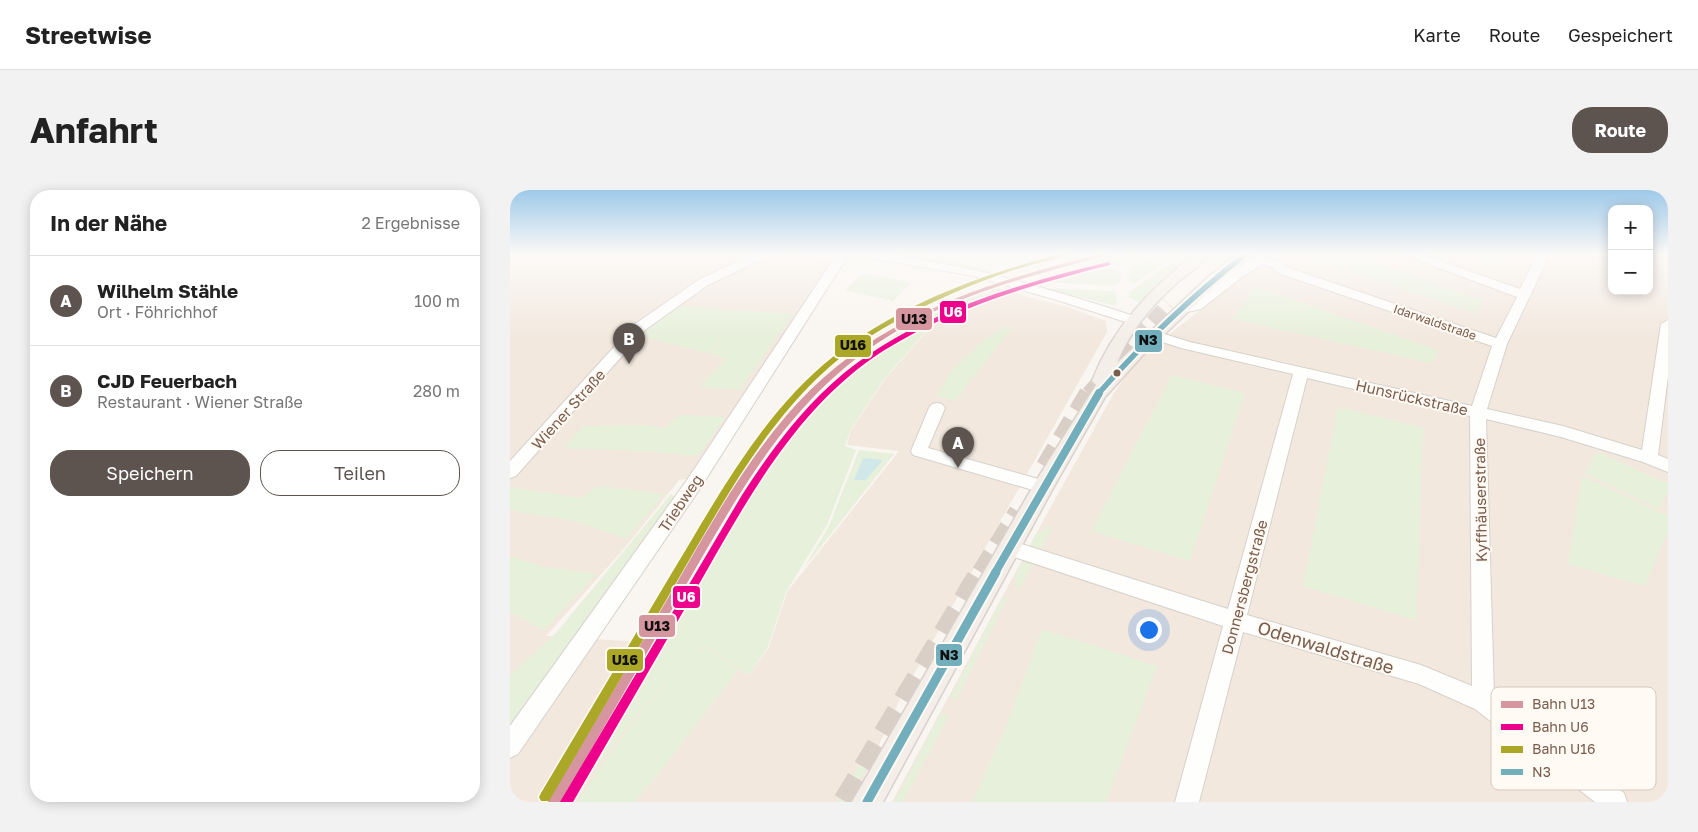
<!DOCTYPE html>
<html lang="de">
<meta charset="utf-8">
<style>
:root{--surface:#fff;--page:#f2f2f2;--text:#222;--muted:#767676;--line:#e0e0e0;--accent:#5d544f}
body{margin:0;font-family:"Golos Text",sans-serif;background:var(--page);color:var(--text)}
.controls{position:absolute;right:15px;top:15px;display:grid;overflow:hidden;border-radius:10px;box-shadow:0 2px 12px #0003}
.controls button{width:45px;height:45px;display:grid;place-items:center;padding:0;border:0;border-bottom:1px solid var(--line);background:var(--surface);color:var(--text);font:25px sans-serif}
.you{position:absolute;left:638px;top:439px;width:18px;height:18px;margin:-12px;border:4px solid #fff;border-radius:50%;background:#1a73e8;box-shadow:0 0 0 8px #1a73e833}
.badge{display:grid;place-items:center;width:32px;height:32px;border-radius:50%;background:var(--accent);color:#fff;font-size:16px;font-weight:700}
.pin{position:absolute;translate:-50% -41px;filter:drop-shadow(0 1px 2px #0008)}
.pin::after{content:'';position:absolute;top:26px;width:18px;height:15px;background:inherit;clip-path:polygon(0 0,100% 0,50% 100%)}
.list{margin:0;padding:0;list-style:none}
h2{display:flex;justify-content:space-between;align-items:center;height:65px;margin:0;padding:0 20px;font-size:21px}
h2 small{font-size:16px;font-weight:400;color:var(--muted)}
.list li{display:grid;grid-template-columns:32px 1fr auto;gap:15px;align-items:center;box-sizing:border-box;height:90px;padding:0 20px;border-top:1px solid var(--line)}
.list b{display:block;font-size:19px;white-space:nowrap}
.list p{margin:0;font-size:16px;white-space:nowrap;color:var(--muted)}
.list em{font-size:16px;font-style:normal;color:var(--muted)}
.actions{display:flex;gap:10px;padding:15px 20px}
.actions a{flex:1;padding:11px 0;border:1px solid var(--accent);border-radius:20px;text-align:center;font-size:18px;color:var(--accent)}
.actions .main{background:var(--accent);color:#fff}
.map{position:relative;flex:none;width:1158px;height:612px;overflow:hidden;border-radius:20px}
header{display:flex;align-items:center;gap:30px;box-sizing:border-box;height:70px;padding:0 25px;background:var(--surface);border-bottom:1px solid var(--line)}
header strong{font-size:24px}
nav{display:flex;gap:28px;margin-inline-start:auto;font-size:18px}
.intro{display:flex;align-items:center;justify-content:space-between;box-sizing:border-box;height:120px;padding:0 30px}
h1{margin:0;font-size:35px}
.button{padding:12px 22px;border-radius:20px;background:var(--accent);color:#fff;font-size:18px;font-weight:700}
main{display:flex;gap:30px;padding:0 30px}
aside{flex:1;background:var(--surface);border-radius:20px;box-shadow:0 2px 12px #0003}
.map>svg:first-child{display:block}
.residential{fill:#f2e8de}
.green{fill:#e7f0db}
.water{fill:#d0e8ea}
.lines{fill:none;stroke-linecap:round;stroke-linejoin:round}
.major-tunnel-far2{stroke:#d9cfc7;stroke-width:16;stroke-dasharray:16 8;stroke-linecap:butt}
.major-tunnel-far1{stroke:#d9cfc7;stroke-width:21;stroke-dasharray:21 11;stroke-linecap:butt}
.major-tunnel{stroke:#d9cfc7;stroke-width:26;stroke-dasharray:26 13;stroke-linecap:butt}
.minor-casing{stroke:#d7d1cb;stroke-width:2}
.major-casing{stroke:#dad1cc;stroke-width:3}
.minor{fill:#fefefd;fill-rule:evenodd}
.major{fill:#f3eee8;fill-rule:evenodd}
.bus-1-far2-casing{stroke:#fffaf3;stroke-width:9}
.bus-1-far1-casing{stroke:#fffaf3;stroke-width:11}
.bus-1-casing{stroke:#fffaf3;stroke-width:13}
.bus-1-far2{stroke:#73aebc;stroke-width:5.5}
.bus-1-far1{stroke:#73aebc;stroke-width:8}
.bus-1{stroke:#73aebc;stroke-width:9}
.rail-1-casing{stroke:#fffaf3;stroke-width:3}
.rail-2-casing{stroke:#fffaf3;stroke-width:3}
.rail-3-casing{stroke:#fffaf3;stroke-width:3}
.rail-1{fill:#d6969f;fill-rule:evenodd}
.rail-2{fill:#ec008c;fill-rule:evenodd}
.rail-3{fill:#aaa826;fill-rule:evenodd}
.bus-dot{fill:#7a5c4d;stroke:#fffaf3;stroke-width:2}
.labels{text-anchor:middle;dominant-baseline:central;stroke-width:4;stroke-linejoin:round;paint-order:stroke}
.far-street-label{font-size:12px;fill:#7a5c4d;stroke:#fffaf3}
.street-label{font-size:15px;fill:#7a5c4d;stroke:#fffaf3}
.near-street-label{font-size:18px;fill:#7a5c4d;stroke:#fffaf3}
.key{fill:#fffaf3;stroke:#d7cbc1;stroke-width:1}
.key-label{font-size:14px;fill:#7a5c4d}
.line-badge{stroke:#fffaf3;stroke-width:2}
.badge-label{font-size:14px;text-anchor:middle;font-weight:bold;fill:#fff}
.pale-badge-label{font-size:14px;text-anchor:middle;font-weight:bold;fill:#111}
</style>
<header>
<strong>Streetwise</strong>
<nav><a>Karte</a><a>Route</a><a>Gespeichert</a></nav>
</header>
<div class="intro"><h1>Anfahrt</h1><a class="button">Route</a></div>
<main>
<aside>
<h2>In der Nähe<small>2 Ergebnisse</small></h2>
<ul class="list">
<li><span class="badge">A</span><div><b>Wilhelm Stähle</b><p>Ort · Föhrichhof</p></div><em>100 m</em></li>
<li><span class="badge">B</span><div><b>CJD Feuerbach</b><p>Restaurant · Wiener Straße</p></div><em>280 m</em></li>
</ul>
<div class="actions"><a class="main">Speichern</a><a>Teilen</a></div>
</aside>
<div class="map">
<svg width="1158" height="612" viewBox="0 0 1158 612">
<rect width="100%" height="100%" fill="#f9f5f0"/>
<!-- residential -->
<g class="residential">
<polygon points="0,64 288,64 325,72 177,289 169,290 118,354 36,446 196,456 238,485 258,459 277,402 389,261 337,255 341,240 375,189 425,132 487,98 561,118 596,131 597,142 390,509 343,612 0,612"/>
<polygon points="773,64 1102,64 1102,101 1139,101 1139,64 1158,64 1158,612 382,612 533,331 604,203 626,171 735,84"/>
</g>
<!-- green -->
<g class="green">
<polygon points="374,64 408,64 431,67 488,83 481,85"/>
<polygon points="623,64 626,64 614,75 579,74"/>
<polygon points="658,64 676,64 650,75 625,93 619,92 622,76 624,74"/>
<polygon points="786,64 841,64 973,111 966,123"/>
<polygon points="954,64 999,64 985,75"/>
<polygon points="447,66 514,68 482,77"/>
<polygon points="679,70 630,113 619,107 619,102 655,77"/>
<path d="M591,79C599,78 609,78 612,87L608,93L600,96L541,92V90Z"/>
<polygon points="354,83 401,93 383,111 334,100"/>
<polygon points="747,96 747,97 930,161 921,173 722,129"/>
<polygon points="533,98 601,101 604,102 607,109 606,116"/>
<path d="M473,102L472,106L424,132L374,189L341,239L335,256L346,260L317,335L276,402L257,459L238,485L196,456L172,473L196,457L228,480L151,581L125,612H67L114,544L171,474L113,542L62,612H53L271,249C292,225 313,200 338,180C378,146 424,121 473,102Z"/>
<polygon points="167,116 283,124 230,200 189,197 216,169 200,163 219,139 198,163 129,146"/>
<polygon points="494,137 502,138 445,211 426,206 443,179 469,154"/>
<polygon points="662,185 735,203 680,371 581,341"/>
<polygon points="828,217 913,238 906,430 793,396"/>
<polygon points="169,225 216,227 188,266 133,261 54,258 73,236 136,235 155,238"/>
<polygon points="349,260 384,264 294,378 319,336"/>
<polygon points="1088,262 1158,294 1158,301 1149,319 1074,283"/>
<polygon points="1072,286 1158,326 1158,341 1135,396 1058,374"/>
<polygon points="87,296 155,304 116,349 68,332 0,320 0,297 71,308"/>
<polygon points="161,304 167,309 0,537 0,485 46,443"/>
<polygon points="540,336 543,337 530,360 520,355 525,345"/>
<polygon points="0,366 35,377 86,384 34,441 0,422"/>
<polygon points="519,371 524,373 509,398 506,397 506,383 512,372"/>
<polygon points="493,407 498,408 446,510 440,508"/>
<polygon points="532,439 647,476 596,612 462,612 495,539"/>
<polygon points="431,523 439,526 393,612 384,612"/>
<polygon points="350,573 358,576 337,612 327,612"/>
</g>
<!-- water -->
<polygon class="water" points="353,268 373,270 356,290 344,290"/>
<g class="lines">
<!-- major-tunnel-far2 -->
<polyline class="major-tunnel-far2" points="579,204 659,114"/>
<!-- major-tunnel-far1 -->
<g class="major-tunnel-far1">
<polyline points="536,277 580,203"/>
<polyline points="472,383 509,322"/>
</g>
<!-- major-tunnel -->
<polyline class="major-tunnel" points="336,612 473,382"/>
<!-- minor casing -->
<g class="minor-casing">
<g id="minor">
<polygon points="250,64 272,64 270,66 249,71 198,95 135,140 6,286 0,288 0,271 125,134 190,89 242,65"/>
<polygon points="327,64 339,64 189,300 8,564 0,568 0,536 177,290"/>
<path d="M354,64C377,62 400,68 423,72C492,84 559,105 627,127L629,130L622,134L553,112L464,86L360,68Z"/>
<path d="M895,64H911L1010,99L1028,64H1040L997,154L977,219L1053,236L1132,260L1151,134L1158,130V186L1148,265L1158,269V282L1133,272L1051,247L976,229L984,506L1114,603L1117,612H1085L965,519L909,494L733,442L689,612H665L713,436L492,363L490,358L492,353L499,350L718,419L783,184L671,158L640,148L638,145L645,141L680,152L962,216L982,156L768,83L764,78L753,74L732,87L691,119L673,123L666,119L668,116C700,108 720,74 752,66L772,72L776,77L986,148L1007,107L897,66ZM797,188L960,226L962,496L911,475L737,425Z"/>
<polygon points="427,213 432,214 435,218 418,258 539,292 542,297 539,302 533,303 403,265 401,261 419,218 422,214"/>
</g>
</g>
<!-- major casing -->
<g class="major-casing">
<path id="major" d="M685,64H700C692,75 678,83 668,92C642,115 620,141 607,173L698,87L727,64H743L708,93L633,165L595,207L542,300L373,612H342L526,291L586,195L582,191C603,137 640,99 685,64Z"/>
</g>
<!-- minor -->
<use href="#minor" class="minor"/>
<!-- major -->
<use href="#major" class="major"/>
<!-- bus-1-far2 casing -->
<g class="bus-1-far2-casing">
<path id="bus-1-far2" d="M588,204C633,153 682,106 736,64"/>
</g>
<!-- bus-1-far1 casing -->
<g class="bus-1-far1-casing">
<polyline id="bus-1-far1" points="485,383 589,203"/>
</g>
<!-- bus-1 casing -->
<g class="bus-1-casing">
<polyline id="bus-1" points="357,612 486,382"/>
</g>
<!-- bus-1-far2 -->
<use href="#bus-1-far2" class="bus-1-far2"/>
<!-- bus-1-far1 -->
<use href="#bus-1-far1" class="bus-1-far1"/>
<!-- bus-1 -->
<use href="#bus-1" class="bus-1"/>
<!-- rail-1 casing -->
<g class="rail-1-casing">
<path id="rail-1" d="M590,64H599C591,68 581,70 572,72C557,76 543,80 529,84C486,96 443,111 403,132C284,195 234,296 169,407C130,475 90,544 51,612H38C46,591 61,571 73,552C97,512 120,472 144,432C185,363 223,288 276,226C359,129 471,94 590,64Z"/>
</g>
<!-- rail-2 casing -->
<g class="rail-2-casing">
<path id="rail-2" d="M598,72L601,74L600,75C521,95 443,117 373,161C283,219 233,318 181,408C142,476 102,544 63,612H50L232,305C261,260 293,217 334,183C410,122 505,95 598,72Z"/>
</g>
<!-- rail-3 casing -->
<g class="rail-3-casing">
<path id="rail-3" d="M551,64H559C552,68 541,70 533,72C520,75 507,79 495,83C446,100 400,121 356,149C268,207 218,304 166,393C124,466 82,538 39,611H31L29,607L31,603C75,529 119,455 163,381C209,305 253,222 324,166C391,114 469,85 551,64Z"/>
</g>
<!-- rail-1 -->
<use href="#rail-1" class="rail-1"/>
<!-- rail-2 -->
<use href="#rail-2" class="rail-2"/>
<!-- rail-3 -->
<use href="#rail-3" class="rail-3"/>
</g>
<!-- sky -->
<linearGradient id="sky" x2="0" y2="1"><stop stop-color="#9ec9e9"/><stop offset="0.43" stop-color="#fcfaf8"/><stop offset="1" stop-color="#fcfaf8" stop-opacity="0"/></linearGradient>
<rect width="1158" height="149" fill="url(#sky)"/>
<!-- markers -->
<circle class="bus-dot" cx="607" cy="183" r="4.5"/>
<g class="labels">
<!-- far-street labels -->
<g class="far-street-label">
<text transform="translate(925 132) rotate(19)">Idarwaldstraße</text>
</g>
<!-- street labels -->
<g class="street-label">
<text transform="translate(902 207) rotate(13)">Hunsrückstraße</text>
<text transform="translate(58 219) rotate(-48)">Wiener Straße</text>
<text transform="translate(970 310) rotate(-91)">Kyffhäuserstraße</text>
<text transform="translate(170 313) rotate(-56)">Triebweg</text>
<text transform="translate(734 397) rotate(-75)">Donnersbergstraße</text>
</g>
<!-- near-street labels -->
<g class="near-street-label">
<text transform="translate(816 457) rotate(17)">Odenwaldstraße</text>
</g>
</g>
<!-- legend -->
<rect x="981" y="497" width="165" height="103" rx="8" class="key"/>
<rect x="991" y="511" width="22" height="7" fill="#d6969f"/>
<rect x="991" y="534" width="22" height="6" fill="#ec008c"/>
<rect x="991" y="556" width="22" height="7" fill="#aaa826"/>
<rect x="991" y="579" width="22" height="6" fill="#73aebc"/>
<g class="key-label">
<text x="1022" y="519">Bahn U13</text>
<text x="1022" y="542">Bahn U6</text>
<text x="1022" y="564">Bahn U16</text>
<text x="1022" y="587">N3</text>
</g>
<g class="line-badge">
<rect x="429" y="110" width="28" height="24" rx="5" fill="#ec008c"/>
<rect x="385" y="117" width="38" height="24" rx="5" fill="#d6969f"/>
<rect x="624" y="139" width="29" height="24" rx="5" fill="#73aebc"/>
<rect x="324" y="144" width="38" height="24" rx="5" fill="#aaa826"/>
<rect x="162" y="395" width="29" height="24" rx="5" fill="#ec008c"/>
<rect x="128" y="424" width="38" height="24" rx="5" fill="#d6969f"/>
<rect x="425" y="453" width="28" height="24" rx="5" fill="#73aebc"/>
<rect x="96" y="458" width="38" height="24" rx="5" fill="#aaa826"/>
</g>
<g class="badge-label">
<text x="443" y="127">U6</text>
<text x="176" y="412">U6</text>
</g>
<g class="pale-badge-label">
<text x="404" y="134">U13</text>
<text x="638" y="155">N3</text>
<text x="343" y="160">U16</text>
<text x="147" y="441">U13</text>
<text x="439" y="470">N3</text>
<text x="115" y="475">U16</text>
</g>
</svg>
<div class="controls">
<button>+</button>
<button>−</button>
</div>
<div class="you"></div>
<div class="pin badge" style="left:448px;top:278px">A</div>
<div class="pin badge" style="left:119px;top:174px">B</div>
</div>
</main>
